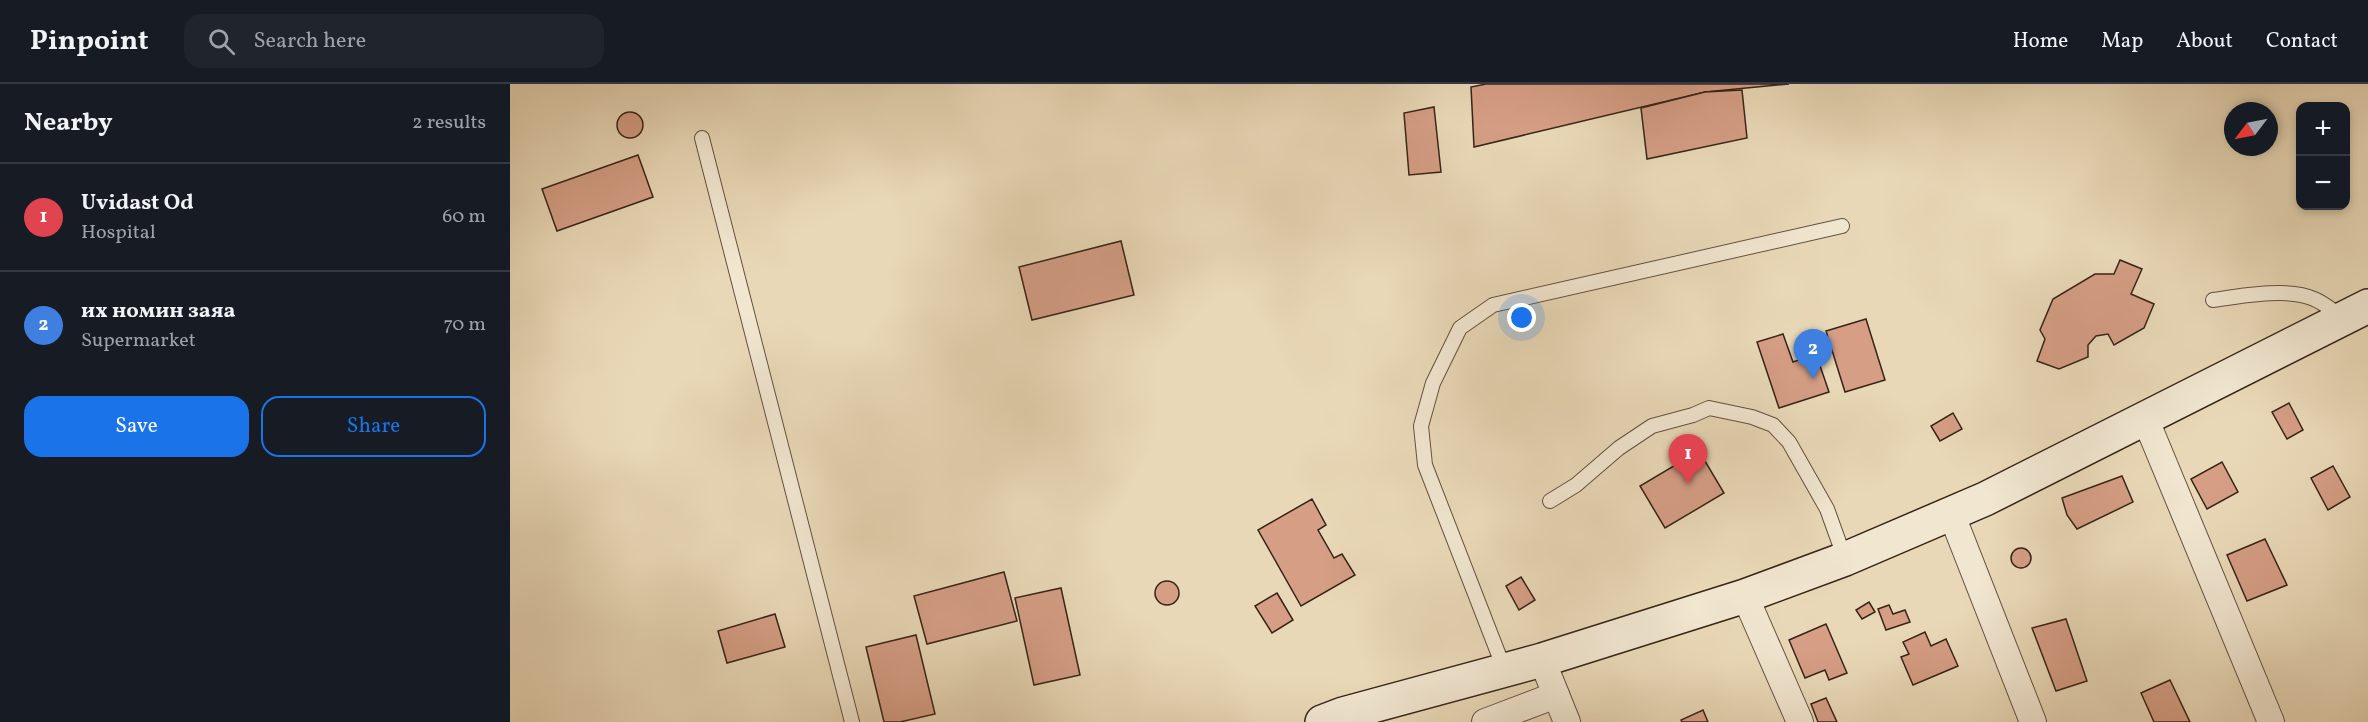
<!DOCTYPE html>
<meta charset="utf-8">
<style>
:root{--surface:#171b24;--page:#20242c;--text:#f1f3f6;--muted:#9ea1a6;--line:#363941;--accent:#1a73e8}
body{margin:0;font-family:Vollkorn,serif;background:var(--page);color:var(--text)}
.controls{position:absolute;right:18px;top:18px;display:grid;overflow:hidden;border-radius:12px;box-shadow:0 3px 9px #0003}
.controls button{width:54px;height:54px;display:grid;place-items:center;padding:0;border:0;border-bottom:2px solid var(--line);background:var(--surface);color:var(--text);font:30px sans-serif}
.compass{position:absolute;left:1714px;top:18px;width:54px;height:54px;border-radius:50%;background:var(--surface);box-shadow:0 3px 9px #0003;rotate:238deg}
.you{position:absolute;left:1012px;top:234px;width:21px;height:21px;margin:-15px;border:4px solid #fff;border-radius:50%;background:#1a73e8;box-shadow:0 0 0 9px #1a73e833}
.badge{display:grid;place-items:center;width:39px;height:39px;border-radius:50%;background:var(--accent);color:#fff;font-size:20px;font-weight:700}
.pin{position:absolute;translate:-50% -50px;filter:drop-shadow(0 2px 3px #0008)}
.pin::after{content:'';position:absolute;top:32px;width:21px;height:18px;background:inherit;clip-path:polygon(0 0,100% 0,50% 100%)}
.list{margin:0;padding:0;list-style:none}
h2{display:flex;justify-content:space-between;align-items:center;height:78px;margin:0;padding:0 24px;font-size:26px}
h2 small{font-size:20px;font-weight:400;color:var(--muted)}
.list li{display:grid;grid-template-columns:39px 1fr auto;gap:18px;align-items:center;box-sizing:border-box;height:108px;padding:0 24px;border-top:2px solid var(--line)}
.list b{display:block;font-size:22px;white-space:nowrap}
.list p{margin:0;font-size:20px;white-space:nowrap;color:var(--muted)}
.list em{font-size:20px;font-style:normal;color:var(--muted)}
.actions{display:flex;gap:12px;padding:18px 24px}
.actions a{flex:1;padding:14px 0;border:2px solid var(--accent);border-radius:18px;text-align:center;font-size:21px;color:var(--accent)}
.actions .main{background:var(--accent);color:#fff}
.icon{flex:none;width:33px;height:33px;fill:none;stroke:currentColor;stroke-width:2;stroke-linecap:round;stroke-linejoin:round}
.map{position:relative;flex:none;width:1858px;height:638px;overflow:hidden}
header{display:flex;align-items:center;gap:36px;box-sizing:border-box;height:84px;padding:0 30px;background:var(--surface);border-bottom:2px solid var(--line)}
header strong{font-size:28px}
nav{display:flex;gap:33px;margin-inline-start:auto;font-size:21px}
.search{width:420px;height:54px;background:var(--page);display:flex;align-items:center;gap:15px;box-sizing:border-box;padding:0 21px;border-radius:18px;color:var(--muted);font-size:22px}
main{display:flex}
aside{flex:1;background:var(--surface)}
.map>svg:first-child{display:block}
.building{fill:#d59e85;stroke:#362418;stroke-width:1.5}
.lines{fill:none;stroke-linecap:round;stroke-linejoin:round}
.service-casing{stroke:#635140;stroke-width:16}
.minor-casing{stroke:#635140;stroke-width:28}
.secondary-casing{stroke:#362418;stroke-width:36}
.service{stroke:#f1e6d0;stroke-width:14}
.minor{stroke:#f1e6d0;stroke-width:26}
.secondary{stroke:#f1e6d0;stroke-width:33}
</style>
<header>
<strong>Pinpoint</strong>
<div class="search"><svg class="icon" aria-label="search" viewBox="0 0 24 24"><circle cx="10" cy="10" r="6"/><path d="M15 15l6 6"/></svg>Search here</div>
<nav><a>Home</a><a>Map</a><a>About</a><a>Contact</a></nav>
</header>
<main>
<aside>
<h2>Nearby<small>2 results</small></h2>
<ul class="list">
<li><span class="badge" style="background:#e0444e">1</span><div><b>Uvidast Od</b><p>Hospital</p></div><em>60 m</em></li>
<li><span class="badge" style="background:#3f7fe0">2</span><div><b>их номин заяа</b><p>Supermarket</p></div><em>70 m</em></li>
</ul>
<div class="actions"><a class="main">Save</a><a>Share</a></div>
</aside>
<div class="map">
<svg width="1858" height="638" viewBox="0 0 1858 638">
<rect width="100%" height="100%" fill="#e9d8b7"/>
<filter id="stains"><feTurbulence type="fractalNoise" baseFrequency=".00333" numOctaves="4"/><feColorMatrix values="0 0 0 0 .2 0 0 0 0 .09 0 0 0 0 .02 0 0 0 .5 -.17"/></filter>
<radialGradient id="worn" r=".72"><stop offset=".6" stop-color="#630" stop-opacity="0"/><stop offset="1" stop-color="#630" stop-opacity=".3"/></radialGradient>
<!-- building -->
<g class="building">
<polygon points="976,0 1279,0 1195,8 964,63 961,3"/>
<polygon points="1232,6 1237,54 1137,75 1131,24 1195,8"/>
<polygon points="924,23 931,88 899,91 894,29"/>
<circle cx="120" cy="41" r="13"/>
<polygon points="128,71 143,113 47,147 32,105"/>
<polygon points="611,157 624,211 522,236 509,183"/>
<polygon points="1610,176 1632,185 1621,210 1644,220 1634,244 1604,261 1598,250 1586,252 1578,261 1578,273 1549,285 1527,277 1535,255 1530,246 1543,215 1585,190 1604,190"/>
<polygon points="1356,235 1375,296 1335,308 1316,247"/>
<polygon points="1273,250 1283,278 1306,270 1319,308 1269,324 1247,258"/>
<polygon points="1779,319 1793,346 1777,355 1762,328"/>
<polygon points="1443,329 1452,345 1430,357 1421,342"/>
<polygon points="1189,367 1214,409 1155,444 1130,402"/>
<polygon points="1712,378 1728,408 1697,425 1681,395"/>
<polygon points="1823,382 1840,413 1818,426 1801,394"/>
<polygon points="1612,392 1623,418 1567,445 1557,431 1552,414"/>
<polygon points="802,415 816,441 808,446 824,474 832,470 845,491 791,522 748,446"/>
<polygon points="1755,455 1777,501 1737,517 1717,471"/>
<circle cx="1511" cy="474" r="10"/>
<polygon points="494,488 507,537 417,560 404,512"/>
<polygon points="1011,493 1025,516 1009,526 996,502"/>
<circle cx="657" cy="509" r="12"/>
<polygon points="551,504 570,591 524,601 505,514"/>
<polygon points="767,509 783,536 762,549 745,522"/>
<polygon points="1359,518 1365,528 1352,535 1346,526"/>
<polygon points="1379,521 1383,530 1395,526 1400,538 1376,546 1368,525"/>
<polygon points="265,530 275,563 217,579 208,547"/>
<polygon points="1556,535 1577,597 1546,607 1522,544"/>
<polygon points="1316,540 1337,589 1319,596 1315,586 1295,594 1279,556"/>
<polygon points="1415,548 1421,562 1436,555 1448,582 1403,601 1391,573 1399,570 1393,558"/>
<polygon points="406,551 425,630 390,638 374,638 356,563"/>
<polygon points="1660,596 1680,638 1644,638 1631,609"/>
<polygon points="1316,614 1327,638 1308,638 1301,620"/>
<polygon points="1193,626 1198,638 1172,638 1171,636"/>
</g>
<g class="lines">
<!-- service casing -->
<g class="service-casing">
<g id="service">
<polyline points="192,54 342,638"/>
<path d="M1703,216C1730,212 1778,203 1804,215C1814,219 1823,227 1832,233"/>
<polyline points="1040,417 1066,401 1109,364 1142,342 1183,331 1199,324 1242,333 1263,341 1279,358 1317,425 1335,475"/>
<polyline points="995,587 915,381 911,342 923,299 950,244 983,221 1332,142"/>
</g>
</g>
<!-- minor casing -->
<g class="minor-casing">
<g id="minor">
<polyline points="1635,334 1761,638"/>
<polyline points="1441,429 1523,638"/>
<polyline points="1235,512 1290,638"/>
<polyline points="1032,576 1057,638"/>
<polyline points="975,638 1046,611"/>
</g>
</g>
<!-- secondary casing -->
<g class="secondary-casing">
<polyline id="secondary" points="812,638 833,630 1032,576 1235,512 1335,475 1475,415 1858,222"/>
</g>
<!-- service -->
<use href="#service" class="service"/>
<!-- minor -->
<use href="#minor" class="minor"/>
<!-- secondary -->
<use href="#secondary" class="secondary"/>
</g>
<rect width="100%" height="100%" filter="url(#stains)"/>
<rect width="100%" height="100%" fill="url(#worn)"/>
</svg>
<div class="controls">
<button>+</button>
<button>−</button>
</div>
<svg class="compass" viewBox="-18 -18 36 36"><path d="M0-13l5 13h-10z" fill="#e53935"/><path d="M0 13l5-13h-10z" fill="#9ea1a6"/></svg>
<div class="you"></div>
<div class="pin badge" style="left:1178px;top:400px;background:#e0444e">1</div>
<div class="pin badge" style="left:1303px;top:295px;background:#3f7fe0">2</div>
</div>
</main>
